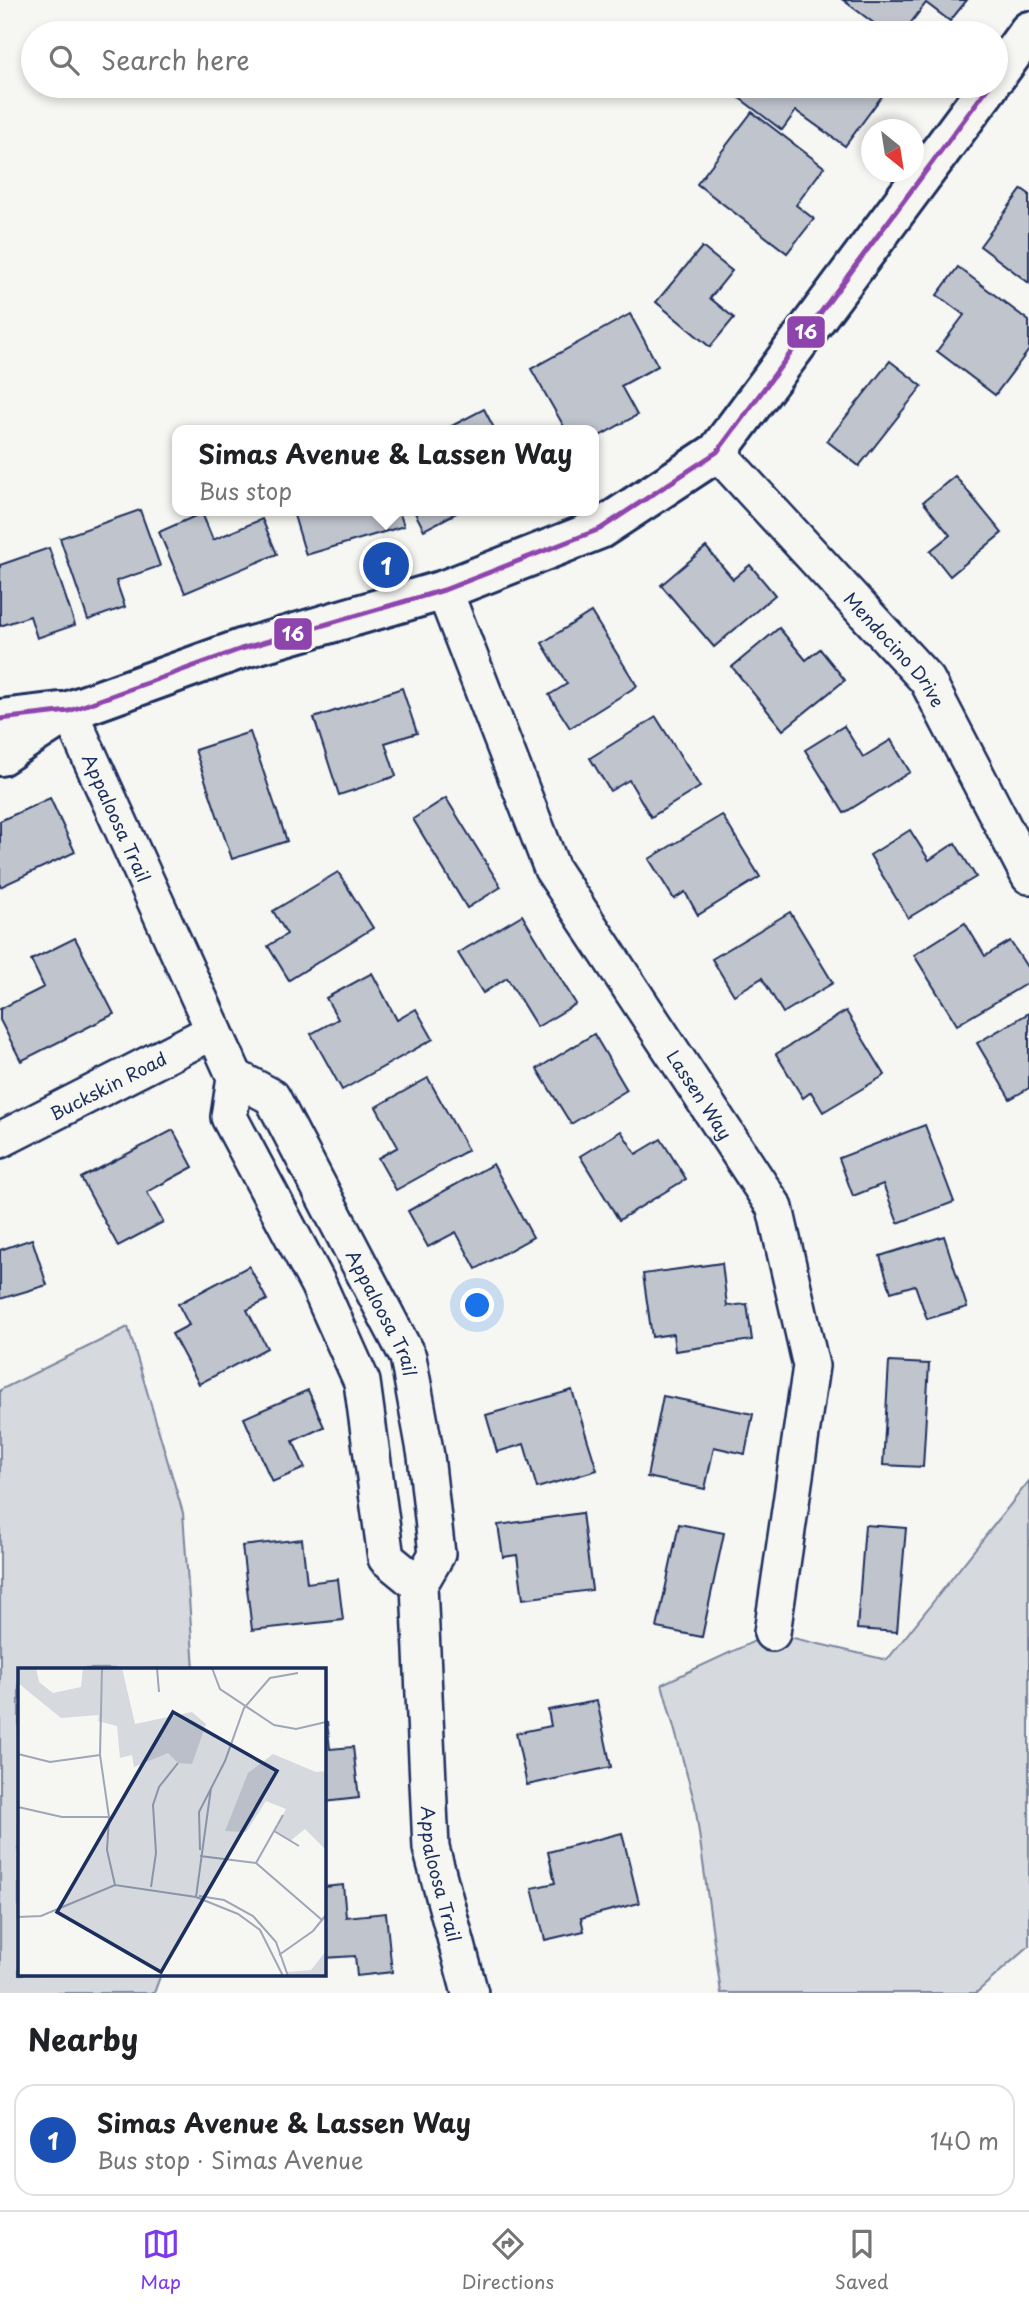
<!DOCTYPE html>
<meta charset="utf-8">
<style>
:root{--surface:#fff;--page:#f2f2f2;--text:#202124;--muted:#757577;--line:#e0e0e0;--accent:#7c3aed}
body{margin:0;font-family:"Playpen Sans",sans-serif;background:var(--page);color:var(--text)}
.compass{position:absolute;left:861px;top:119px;width:63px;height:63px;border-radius:50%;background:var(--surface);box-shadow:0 4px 10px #0003;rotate:150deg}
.you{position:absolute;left:478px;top:1306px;width:24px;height:24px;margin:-18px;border:5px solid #fff;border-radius:50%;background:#1a73e8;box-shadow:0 0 0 10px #1a73e833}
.badge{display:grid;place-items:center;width:46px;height:46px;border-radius:50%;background:var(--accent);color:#fff;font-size:23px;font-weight:700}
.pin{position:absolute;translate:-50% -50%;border:4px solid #fff;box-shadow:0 2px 7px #0006}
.popup{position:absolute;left:172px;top:425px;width:427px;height:91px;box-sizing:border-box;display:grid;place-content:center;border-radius:14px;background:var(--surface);filter:drop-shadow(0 2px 5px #0005);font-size:23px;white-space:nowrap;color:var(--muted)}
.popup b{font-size:26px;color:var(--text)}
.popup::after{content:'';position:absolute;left:50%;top:100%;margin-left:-14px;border:14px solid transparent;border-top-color:var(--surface)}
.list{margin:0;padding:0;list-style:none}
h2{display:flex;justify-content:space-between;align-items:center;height:91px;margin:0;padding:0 28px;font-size:30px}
h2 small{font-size:23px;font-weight:400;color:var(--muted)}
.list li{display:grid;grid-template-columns:46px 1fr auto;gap:21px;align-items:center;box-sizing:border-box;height:112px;margin:0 14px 14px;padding:0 14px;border:2px solid var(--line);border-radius:21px}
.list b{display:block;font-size:26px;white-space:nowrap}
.list p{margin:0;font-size:23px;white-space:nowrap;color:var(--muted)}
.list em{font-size:23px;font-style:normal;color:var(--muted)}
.icon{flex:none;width:38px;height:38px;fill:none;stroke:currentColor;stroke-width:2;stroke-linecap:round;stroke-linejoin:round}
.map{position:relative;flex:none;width:1029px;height:1993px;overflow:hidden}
.search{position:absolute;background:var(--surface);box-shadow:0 4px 10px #0003;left:21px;right:21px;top:21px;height:77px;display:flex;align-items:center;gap:18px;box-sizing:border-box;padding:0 24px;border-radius:38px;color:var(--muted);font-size:26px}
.sheet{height:217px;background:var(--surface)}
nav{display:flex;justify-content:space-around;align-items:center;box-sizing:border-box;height:98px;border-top:2px solid var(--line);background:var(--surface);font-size:19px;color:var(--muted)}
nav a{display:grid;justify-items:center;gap:4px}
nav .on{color:var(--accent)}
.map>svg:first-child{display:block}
.green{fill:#d6d9dd;stroke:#78849e;stroke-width:2}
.building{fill:#c0c4cd;stroke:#1b2f5e;stroke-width:2}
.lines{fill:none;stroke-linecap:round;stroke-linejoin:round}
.street-casing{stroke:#1b2f5e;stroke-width:40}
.secondary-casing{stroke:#1b2f5e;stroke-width:44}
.street{stroke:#f6f6f2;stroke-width:35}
.secondary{stroke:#f6f6f2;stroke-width:38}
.bus-1-casing{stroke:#f6f6f2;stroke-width:10}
.bus-1{stroke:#8e44ad;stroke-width:5}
.labels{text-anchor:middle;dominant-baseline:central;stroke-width:7;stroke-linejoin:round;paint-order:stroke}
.street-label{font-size:18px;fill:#1b2f5e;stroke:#f6f6f2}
.inset-road{fill:none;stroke:#9ea6b7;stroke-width:2}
.view{fill:#1b2f5e;fill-opacity:0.15;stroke:#1b2f5e;stroke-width:3.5}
.inset-edge{fill:none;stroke:#1b2f5e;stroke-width:3.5}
.line-badge{stroke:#f6f6f2;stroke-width:2.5}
.badge-label{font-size:19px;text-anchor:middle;font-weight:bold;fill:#fff}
</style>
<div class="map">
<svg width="1029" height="1993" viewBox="0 0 1029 1993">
<rect width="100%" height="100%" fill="#f6f6f2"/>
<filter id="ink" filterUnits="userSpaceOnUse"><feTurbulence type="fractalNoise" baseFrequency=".0143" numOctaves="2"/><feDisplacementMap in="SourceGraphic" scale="14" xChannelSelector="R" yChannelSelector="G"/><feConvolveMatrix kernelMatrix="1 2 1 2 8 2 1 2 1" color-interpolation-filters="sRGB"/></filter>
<g filter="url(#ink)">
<!-- green -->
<g class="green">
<polygon points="128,1327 183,1513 194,1669 19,1669 19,1974 161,1974 154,1993 0,1993 0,1390"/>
<polygon points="1029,1481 1029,1946 976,1993 721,1993 695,1804 662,1684 772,1633 887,1660"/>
</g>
<!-- building -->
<g class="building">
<polygon points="843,0 967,0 950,21 926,3 903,33 887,33"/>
<polygon points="728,86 869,86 882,96 845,146 796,111 782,130 726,88"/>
<polygon points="752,112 824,167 796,205 814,219 787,253 697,184"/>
<polygon points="1022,189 1029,194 1029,283 980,246"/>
<polygon points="702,247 732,271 710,298 734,318 710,347 656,302"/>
<polygon points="958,267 1029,321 1029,350 995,395 937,351 964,315 937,295"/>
<polygon points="630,314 658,366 621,386 637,415 594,439 594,430 566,430 531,369"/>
<polygon points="890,361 922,386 859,466 827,441"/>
<polygon points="484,409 495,430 444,430"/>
<polygon points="955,476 1002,533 950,576 930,551 950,535 923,502"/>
<polygon points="140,510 160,566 116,581 125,607 88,620 60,538"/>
<polygon points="296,511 399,511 404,526 306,555 293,512"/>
<polygon points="414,511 460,511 424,530"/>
<polygon points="202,513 213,540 262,519 277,554 185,593 159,532"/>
<polygon points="706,547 733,579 750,565 775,595 714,647 661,585"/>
<polygon points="49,548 75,625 37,638 30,616 0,626 0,565"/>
<polygon points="591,612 637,686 570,728 549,695 567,684 542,643"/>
<polygon points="779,628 806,660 820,649 845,680 783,730 732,667"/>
<polygon points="402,688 417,733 385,743 396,776 339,795 314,718"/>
<polygon points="656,717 700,787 651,817 629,780 610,791 590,758"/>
<polygon points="844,726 863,757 891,740 910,772 844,813 805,750"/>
<polygon points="250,732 287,841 232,859 195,750"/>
<polygon points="50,798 75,852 0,887 0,821"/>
<polygon points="446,798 501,887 467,908 413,819"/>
<polygon points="722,815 760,877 698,915 685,892 674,899 649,859"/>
<polygon points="910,830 929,860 955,843 976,877 908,918 870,855"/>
<polygon points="338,872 373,928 289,980 268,946 287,934 273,911"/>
<polygon points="790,912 833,983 783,1013 762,978 734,995 712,959"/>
<polygon points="522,915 576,1004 537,1027 507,978 483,993 458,953"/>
<polygon points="965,923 985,956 1010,941 1029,970 1029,982 957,1025 914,955"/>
<polygon points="75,938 114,1014 21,1061 0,1020 0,1009 44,987 31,960"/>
<polygon points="372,973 397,1020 416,1009 433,1039 342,1090 311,1034 338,1019 326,998"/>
<polygon points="846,1011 885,1075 823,1112 811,1092 803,1098 776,1054"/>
<polygon points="1029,1013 1029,1088 1010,1099 977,1043"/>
<polygon points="594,1034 627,1090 571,1124 537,1069"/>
<polygon points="428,1078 468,1150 396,1190 378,1158 398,1147 376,1107"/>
<polygon points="925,1125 954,1202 898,1223 883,1184 853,1196 839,1158"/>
<polygon points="173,1130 193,1167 147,1192 163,1222 118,1246 81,1178"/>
<polygon points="621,1131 636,1154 661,1139 686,1179 619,1220 580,1156"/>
<polygon points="493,1164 533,1237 476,1269 456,1232 428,1247 408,1211"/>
<polygon points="944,1236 967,1307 927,1319 915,1285 891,1292 880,1256"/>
<polygon points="32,1239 47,1285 0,1299 0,1250"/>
<polygon points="722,1263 727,1306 747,1304 752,1340 675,1351 673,1334 652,1337 643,1274"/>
<polygon points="249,1266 267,1300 247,1310 267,1348 199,1384 172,1334 189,1325 178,1304"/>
<polygon points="889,1362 929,1364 923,1467 883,1465"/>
<polygon points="308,1390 324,1427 293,1441 305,1468 272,1482 244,1418"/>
<polygon points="572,1390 597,1470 537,1488 524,1444 497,1452 486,1415"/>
<polygon points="663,1396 753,1414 745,1454 714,1447 705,1489 647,1477"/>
<polygon points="582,1513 592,1590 523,1599 517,1555 503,1557 498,1525"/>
<polygon points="679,1524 724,1533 702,1637 657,1628"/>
<polygon points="865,1525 906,1528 897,1632 857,1629"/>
<polygon points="302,1539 307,1583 338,1579 343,1620 252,1630 242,1546"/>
<polygon points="597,1701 611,1767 527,1785 516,1733 551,1726 548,1710"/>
<polygon points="324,1722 327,1722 330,1749 353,1747 359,1798 324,1802"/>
<polygon points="622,1833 639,1903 581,1918 584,1931 545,1940 532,1888 555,1883 548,1852"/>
<polygon points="343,1885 346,1917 386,1913 392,1972 357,1976 355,1956 324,1958 324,1887"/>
</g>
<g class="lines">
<!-- street casing -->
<g class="street-casing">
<g id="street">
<path id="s1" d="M717,452L927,680L1029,876"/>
<path id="s2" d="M444,590L552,869L775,1208L811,1366L772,1633"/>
<path id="s3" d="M69,711L235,1077L229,1117L318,1284L362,1382L386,1558L419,1585"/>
<path id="s4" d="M235,1077L272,1097L408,1357L426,1456L437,1554L419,1585L431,1848L470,1993"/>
<path id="s5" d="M0,1140L214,1031"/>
</g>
</g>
<!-- secondary casing -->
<g class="secondary-casing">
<g id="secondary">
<polyline points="996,76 1029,31"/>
<polyline points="0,719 60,712"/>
<polyline points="0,756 69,711 241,649 444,590 600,529 717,452 989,86"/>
</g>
</g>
<!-- street -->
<use href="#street" class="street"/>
<!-- secondary -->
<use href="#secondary" class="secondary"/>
<!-- bus-1 casing -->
<g class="bus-1-casing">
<polyline id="bus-1" points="0,719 69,711 241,649 444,590 600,529 717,452 989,86"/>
</g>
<!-- bus-1 -->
<use href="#bus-1" class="bus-1"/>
</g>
</g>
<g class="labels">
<!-- street labels -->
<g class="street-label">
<text stroke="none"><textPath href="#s1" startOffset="266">Mendocino Drive</textPath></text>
<text stroke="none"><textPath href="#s3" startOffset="117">Appaloosa Trail</textPath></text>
<text stroke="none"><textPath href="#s5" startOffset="121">Buckskin Road</textPath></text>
<text stroke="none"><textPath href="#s2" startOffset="569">Lassen Way</textPath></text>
<text stroke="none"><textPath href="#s4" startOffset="285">Appaloosa Trail</textPath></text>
<text stroke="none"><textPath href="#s4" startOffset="861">Appaloosa Trail</textPath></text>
</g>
</g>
<!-- overview -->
<g transform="translate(18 1668)">
<rect width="308" height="308" fill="#f6f6f2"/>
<path d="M0,0H18L21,14L35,25L63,19L65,0H104L117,56L174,44L188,56L174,96L160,95L150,85L116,99L114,87L102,90L99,58L80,53L81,47L43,50L0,15ZM255,86L298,104L308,103V182L287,161L272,173L256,163L268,141L248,133L228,164L207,163L230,105ZM308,283V308H270L269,304L293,302Z" fill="#d6d9dd"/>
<path class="inset-road" d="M84,0L82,87L91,149L89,182L97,217M139,0L141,24M194,0L202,21L256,57L278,61L308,54M0,86L32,94L82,87M0,139L44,149H91M256,163L281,178M182,182L181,144L207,93L226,40L252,10L280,5M182,188L238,195L304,252M238,195L265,147M133,219L138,185L135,137L141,119L160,95M181,228L206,232L235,248L258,274L270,308M178,229L193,120M0,249L23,248L97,217L178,229L220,246L242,262L265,308M261,287L295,263L308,247"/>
<path class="view" d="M155,44L259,103L143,304L39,244Z"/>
<rect width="308" height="308" class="inset-edge"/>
</g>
<g class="line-badge">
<rect x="786" y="315" width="40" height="34" rx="7" fill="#8e44ad"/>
<rect x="273" y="617" width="40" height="34" rx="7" fill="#8e44ad"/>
</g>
<g class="badge-label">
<text x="806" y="339">16</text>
<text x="293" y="641">16</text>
</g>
</svg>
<svg class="compass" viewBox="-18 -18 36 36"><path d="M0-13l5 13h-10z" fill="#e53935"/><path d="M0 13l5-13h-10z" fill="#757577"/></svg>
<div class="you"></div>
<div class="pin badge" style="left:386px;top:565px;background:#1a4fb4">1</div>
<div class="popup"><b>Simas Avenue &amp; Lassen Way</b>Bus stop</div>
<div class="search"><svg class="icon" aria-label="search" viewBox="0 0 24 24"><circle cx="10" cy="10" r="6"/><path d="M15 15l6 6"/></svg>Search here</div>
</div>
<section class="sheet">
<h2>Nearby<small></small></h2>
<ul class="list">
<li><span class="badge" style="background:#1a4fb4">1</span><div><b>Simas Avenue &amp; Lassen Way</b><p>Bus stop · Simas Avenue</p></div><em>140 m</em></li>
</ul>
</section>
<nav>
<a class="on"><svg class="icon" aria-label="map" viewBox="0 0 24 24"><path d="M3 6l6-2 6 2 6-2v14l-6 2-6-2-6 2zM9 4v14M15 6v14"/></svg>Map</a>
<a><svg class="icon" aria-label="directions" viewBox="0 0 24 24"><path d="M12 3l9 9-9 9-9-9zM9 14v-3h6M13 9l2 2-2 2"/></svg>Directions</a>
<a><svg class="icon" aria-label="saved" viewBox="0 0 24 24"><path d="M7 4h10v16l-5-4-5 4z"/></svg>Saved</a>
</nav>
